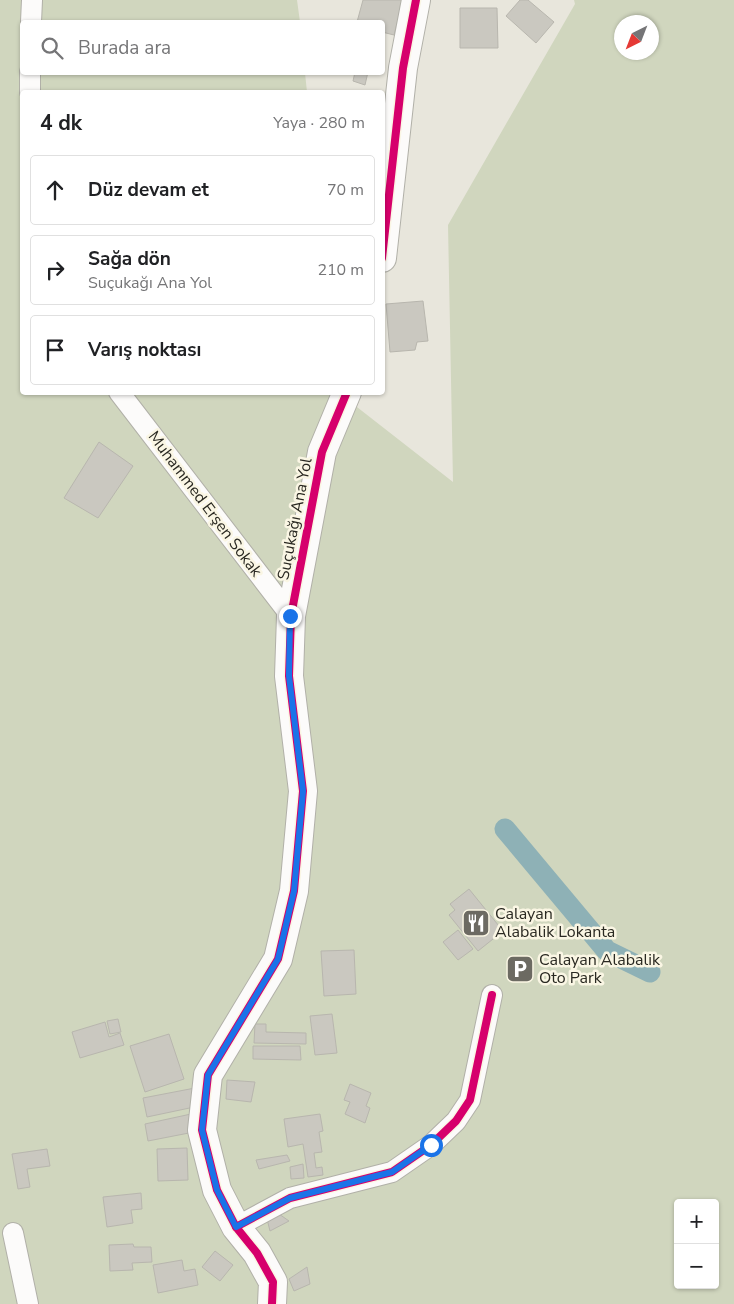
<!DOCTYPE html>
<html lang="tr">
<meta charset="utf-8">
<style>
:root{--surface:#fff;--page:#f2f2f2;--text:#202124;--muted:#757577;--line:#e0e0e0}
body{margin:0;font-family:"Nunito Sans",sans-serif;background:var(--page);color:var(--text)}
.controls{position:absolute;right:15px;bottom:15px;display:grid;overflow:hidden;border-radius:5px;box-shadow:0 1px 4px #0004}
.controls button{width:45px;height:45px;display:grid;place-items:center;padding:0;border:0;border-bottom:1px solid var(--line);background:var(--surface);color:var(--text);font:25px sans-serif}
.compass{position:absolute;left:614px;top:15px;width:45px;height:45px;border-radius:50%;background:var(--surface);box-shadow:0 1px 4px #0004;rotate:222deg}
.stop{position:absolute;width:15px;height:15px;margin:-11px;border:4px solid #1a73e8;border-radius:50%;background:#fff}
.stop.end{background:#1a73e8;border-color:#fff;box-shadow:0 1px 5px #0008}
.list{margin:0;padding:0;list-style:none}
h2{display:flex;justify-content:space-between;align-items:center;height:65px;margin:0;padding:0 20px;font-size:21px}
h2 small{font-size:16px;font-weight:400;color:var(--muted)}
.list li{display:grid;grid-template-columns:32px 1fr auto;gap:15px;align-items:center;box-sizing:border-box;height:70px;margin:0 10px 10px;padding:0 10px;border:1px solid var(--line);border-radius:5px}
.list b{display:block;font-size:19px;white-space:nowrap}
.list p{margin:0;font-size:16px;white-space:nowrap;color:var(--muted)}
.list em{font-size:16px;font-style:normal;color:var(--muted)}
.icon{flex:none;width:28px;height:28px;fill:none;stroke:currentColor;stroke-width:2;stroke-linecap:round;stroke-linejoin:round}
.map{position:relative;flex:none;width:734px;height:1304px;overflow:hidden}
.search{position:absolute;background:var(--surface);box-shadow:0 1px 4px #0004;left:20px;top:20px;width:365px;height:55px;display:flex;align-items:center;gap:12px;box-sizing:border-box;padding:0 18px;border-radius:5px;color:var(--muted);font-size:19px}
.panel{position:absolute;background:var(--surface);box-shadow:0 1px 4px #0004;left:20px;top:90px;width:365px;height:305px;border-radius:5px}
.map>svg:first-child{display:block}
.green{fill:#d0d6be;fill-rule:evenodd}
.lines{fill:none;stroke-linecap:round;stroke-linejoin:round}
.canal{stroke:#8eb1b6;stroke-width:21}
.building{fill:#cac8c0;stroke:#b8b6ae}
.street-casing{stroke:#b1b0a8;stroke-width:22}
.secondary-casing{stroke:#b1b0a8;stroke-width:30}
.street{stroke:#fcfbfa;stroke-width:20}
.secondary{stroke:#fcfbfa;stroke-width:28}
.cycleway-casing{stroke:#faf6e4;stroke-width:11}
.cycleway{stroke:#d6006c;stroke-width:8}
.route{stroke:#1a73e8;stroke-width:6}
.labels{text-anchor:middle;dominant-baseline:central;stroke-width:5;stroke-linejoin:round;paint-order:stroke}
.street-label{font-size:16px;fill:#292821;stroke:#faf6e4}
.poi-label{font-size:16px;fill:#292821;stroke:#faf6e4;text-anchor:start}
</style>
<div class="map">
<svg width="734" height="1304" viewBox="0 0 734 1304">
<rect width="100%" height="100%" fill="#e8e6dc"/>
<!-- green -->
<path class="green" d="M0,0H297L300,22H22V72L305,73L307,92H22V392L339,393L453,482L448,225L575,4L574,0H734V1304H0ZM622,22H652V52H622ZM678,1203H715V1285H678Z"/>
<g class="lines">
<!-- canal -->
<polyline class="canal" points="505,829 607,951 650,972"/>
</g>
<!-- building -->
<g class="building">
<polygon points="363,0 403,0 394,35 382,32 382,22 357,22"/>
<polygon points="520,0 528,0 554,22 536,43 506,16"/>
<polygon points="460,8 497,8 498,48 460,48"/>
<polygon points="355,72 368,72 365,85 353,81"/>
<polygon points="423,301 428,341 417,342 415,350 390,352 386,304"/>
<polygon points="99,442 133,466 98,518 64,498"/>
<polygon points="469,889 503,931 478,951 449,915 455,910 450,904"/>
<polygon points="458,930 473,949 458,960 443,942"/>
<polygon points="354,950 356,994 324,996 321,951"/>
<polygon points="332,1014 337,1053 315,1055 310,1016"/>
<polygon points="118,1019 121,1032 110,1034 107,1021"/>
<polygon points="105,1022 109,1037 120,1033 124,1045 80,1058 72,1032"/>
<polygon points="255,1024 266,1024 266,1032 306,1033 306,1044 254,1043"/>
<polygon points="169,1034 184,1079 145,1092 130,1046"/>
<polygon points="253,1046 300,1046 301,1060 253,1059"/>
<polygon points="227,1080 255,1082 251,1102 226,1099"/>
<polygon points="350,1084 371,1093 366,1106 370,1108 365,1123 345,1114 350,1102 344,1100"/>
<polygon points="195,1088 199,1106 147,1117 143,1098"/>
<polygon points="191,1114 194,1132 148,1141 145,1124"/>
<polygon points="320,1114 323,1131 319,1132 322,1152 314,1153 316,1168 322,1167 323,1175 308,1177 303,1144 288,1147 284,1119"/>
<polygon points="187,1148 188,1180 158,1181 157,1149"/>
<polygon points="47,1149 50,1166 27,1169 30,1187 18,1189 12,1154"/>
<polygon points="287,1155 290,1161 259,1169 256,1160"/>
<polygon points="303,1164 304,1178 291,1179 290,1167"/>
<polygon points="141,1193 142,1209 131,1210 133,1223 107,1227 103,1197"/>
<polygon points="279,1214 289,1221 270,1231 267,1219"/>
<polygon points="133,1244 134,1247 151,1247 152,1262 132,1263 133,1270 110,1271 109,1245"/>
<polygon points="215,1251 233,1265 220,1281 202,1267"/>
<polygon points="182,1260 184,1271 195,1269 198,1285 158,1293 153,1265"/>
<polygon points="307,1267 310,1284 294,1291 289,1279"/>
</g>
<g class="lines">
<!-- street casing -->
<g class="street-casing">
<g id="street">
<polyline points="31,22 32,0"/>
<polyline points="30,92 30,72"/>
<polyline points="119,392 291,616"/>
<polyline points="236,1227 290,1198 392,1172 431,1145 456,1121 470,1100 492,995"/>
<polyline points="13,1233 28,1304"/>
</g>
</g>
<!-- secondary casing -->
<g class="secondary-casing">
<g id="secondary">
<polyline points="382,258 403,68 416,0"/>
<polyline points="272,1304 273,1282 257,1253 236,1227 217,1190 202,1130 208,1075 278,959 294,891 303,791 289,676 291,616 322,452 347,392"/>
</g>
</g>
<!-- street -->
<use href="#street" class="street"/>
<!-- secondary -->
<use href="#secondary" class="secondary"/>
<!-- cycleway casing -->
<g class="cycleway-casing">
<g id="cycleway">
<polyline points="382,258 403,68 416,0"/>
<polyline points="236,1227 290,1198 392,1172 431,1145 456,1121 470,1100 492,995"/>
<polyline points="272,1304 273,1282 257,1253 236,1227 217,1190 202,1130 208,1075 278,959 294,891 303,791 289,676 291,616 322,452 347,392"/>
</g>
</g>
<!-- cycleway -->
<use href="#cycleway" class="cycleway"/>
</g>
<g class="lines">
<!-- route -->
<polyline class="route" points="290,616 289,676 303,791 294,891 278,959 208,1075 202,1130 217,1190 236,1227 290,1198 392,1172 431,1145"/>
</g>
<!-- icons -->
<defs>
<g id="restaurant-square" transform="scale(1.4375)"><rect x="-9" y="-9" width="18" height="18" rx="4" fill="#6c6a62" stroke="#faf6e4"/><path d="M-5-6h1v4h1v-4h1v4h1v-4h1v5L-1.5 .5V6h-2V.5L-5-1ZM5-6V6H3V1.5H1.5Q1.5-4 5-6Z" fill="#fff"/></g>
<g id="parking-square" transform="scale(1.4375)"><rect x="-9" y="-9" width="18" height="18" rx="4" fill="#6c6a62" stroke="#faf6e4"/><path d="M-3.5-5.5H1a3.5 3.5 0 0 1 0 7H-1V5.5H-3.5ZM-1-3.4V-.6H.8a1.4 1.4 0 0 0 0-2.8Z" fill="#fff"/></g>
</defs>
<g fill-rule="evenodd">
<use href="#restaurant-square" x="476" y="923"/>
<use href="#parking-square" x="520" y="969"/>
</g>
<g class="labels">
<!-- street labels -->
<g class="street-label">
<text transform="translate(205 504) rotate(53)">Muhammed Erşen Sokak</text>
<text transform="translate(295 519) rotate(-79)">Suçukağı Ana Yol</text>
</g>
<!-- poi labels -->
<g class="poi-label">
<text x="495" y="914">Calayan<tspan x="495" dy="18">Alabalik Lokanta</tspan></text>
<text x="539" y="960">Calayan Alabalik<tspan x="539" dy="18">Oto Park</tspan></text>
</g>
</g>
</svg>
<div class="controls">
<button>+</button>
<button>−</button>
</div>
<svg class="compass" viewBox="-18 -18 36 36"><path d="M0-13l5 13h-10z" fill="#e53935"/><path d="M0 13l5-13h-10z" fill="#757577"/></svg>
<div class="stop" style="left:431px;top:1145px"></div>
<div class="stop end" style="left:290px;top:616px"></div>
<div class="search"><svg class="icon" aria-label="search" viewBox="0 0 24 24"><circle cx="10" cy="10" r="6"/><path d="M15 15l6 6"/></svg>Burada ara</div>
<section class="panel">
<h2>4 dk<small>Yaya · 280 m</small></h2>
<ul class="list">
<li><svg class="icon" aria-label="ahead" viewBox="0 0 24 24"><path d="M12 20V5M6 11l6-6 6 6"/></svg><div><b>Düz devam et</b></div><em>70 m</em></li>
<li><svg class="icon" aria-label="right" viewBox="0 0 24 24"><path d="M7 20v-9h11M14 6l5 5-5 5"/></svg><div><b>Sağa dön</b><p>Suçukağı Ana Yol</p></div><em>210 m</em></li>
<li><svg class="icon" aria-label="arrive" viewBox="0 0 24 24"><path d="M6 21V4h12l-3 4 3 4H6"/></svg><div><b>Varış noktası</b></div></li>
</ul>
</section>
</div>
